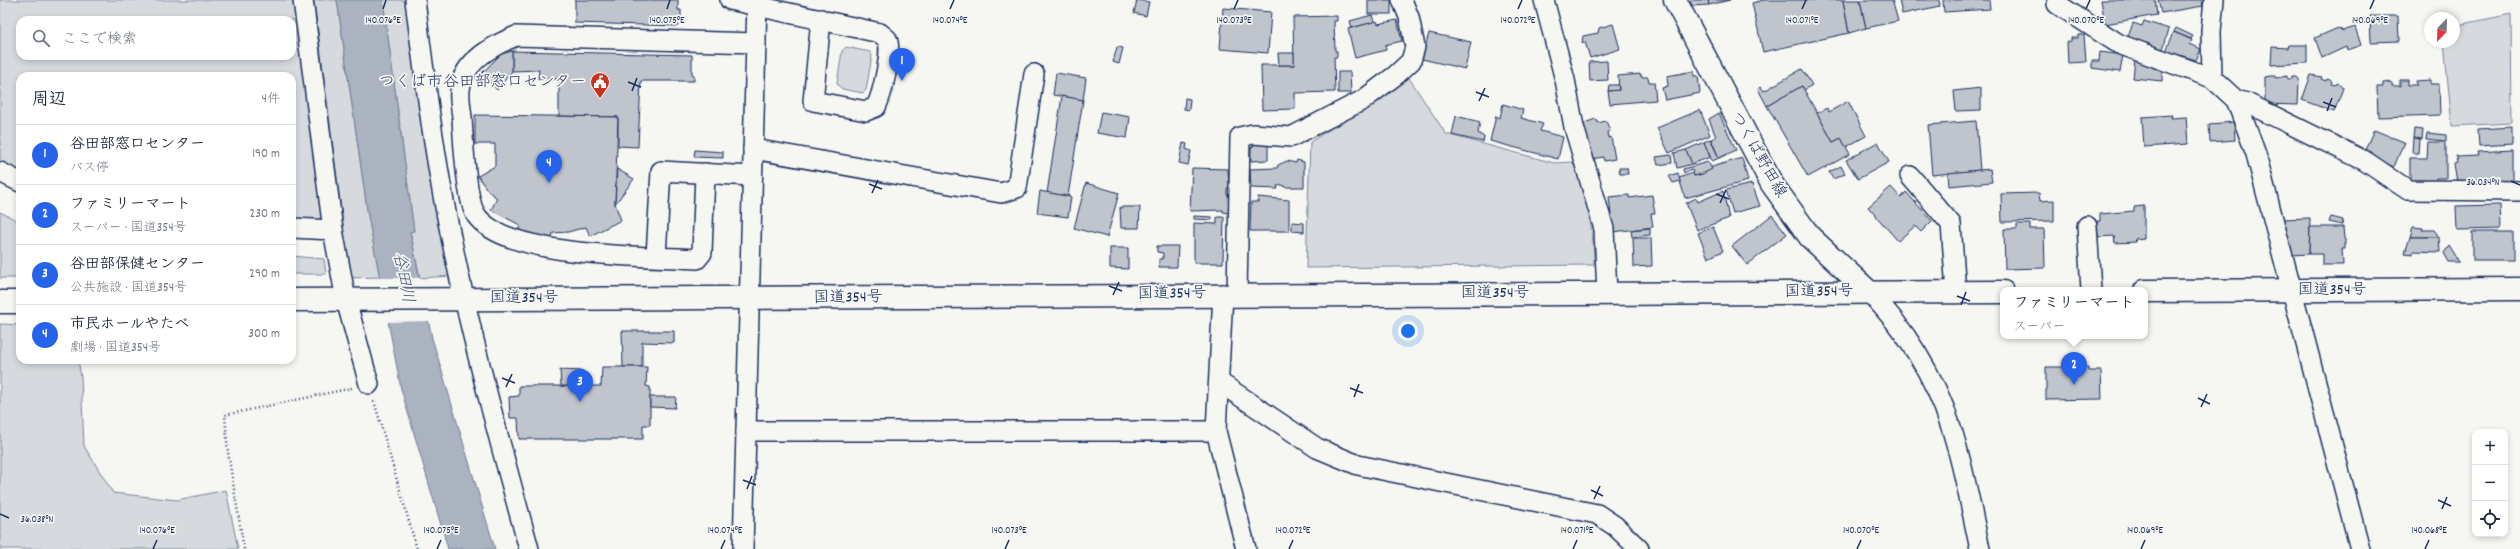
<!DOCTYPE html>
<html lang="ja">
<meta charset="utf-8">
<style>
:root{--surface:#fff;--page:#f6f6f7;--text:#1f2937;--muted:#747a83;--line:#e0e1e3;--accent:#2563eb}
body{margin:0;font-family:Dekko,"Klee One",sans-serif;background:var(--page);color:var(--text)}
.controls{position:absolute;right:12px;bottom:12px;display:grid;overflow:hidden;border-radius:8px;box-shadow:0 2px 6px #0003}
.controls button{width:36px;height:36px;display:grid;place-items:center;padding:0;border:0;border-bottom:1px solid var(--line);background:var(--surface);color:var(--text);font:20px sans-serif}
.compass{position:absolute;left:2424px;top:12px;width:36px;height:36px;border-radius:50%;background:var(--surface);box-shadow:0 2px 6px #0003;rotate:203deg}
.you{position:absolute;left:1408px;top:331px;width:14px;height:14px;margin:-10px;border:3px solid #fff;border-radius:50%;background:#1a73e8;box-shadow:0 0 0 6px #1a73e833}
.badge{display:grid;place-items:center;width:26px;height:26px;border-radius:50%;background:var(--accent);color:#fff;font-size:13px;font-weight:700}
.pin{position:absolute;translate:-50% -33px;filter:drop-shadow(0 1px 2px #0008)}
.pin::after{content:'';position:absolute;top:21px;width:14px;height:12px;background:inherit;clip-path:polygon(0 0,100% 0,50% 100%)}
.popup{position:absolute;left:2000px;top:287px;width:148px;height:52px;box-sizing:border-box;display:grid;place-content:center;border-radius:8px;background:var(--surface);filter:drop-shadow(0 1px 3px #0005);font-size:13px;white-space:nowrap;color:var(--muted)}
.popup b{font-size:15px;color:var(--text)}
.popup::after{content:'';position:absolute;left:50%;top:100%;margin-left:-8px;border:8px solid transparent;border-top-color:var(--surface)}
.list{margin:0;padding:0;list-style:none}
h2{display:flex;justify-content:space-between;align-items:center;height:52px;margin:0;padding:0 16px;font-size:17px}
h2 small{font-size:13px;font-weight:400;color:var(--muted)}
.list li{display:grid;grid-template-columns:26px 1fr auto;gap:12px;align-items:center;box-sizing:border-box;height:60px;padding:0 16px;border-top:1px solid var(--line)}
.list b{display:block;font-size:15px;white-space:nowrap}
.list p{margin:0;font-size:13px;white-space:nowrap;color:var(--muted)}
.list em{font-size:13px;font-style:normal;color:var(--muted)}
.icon{flex:none;width:22px;height:22px;fill:none;stroke:currentColor;stroke-width:2;stroke-linecap:round;stroke-linejoin:round}
.map{position:relative;flex:none;width:2520px;height:549px;overflow:hidden}
.search{position:absolute;background:var(--surface);box-shadow:0 2px 6px #0003;left:16px;top:16px;width:280px;height:44px;display:flex;align-items:center;gap:10px;box-sizing:border-box;padding:0 14px;border-radius:12px;color:var(--muted);font-size:15px}
.panel{position:absolute;background:var(--surface);box-shadow:0 2px 6px #0003;left:16px;top:72px;width:280px;height:292px;border-radius:12px}
.map>svg:first-child{display:block}
.green{fill:#d6d9dd;stroke:#78849e;fill-rule:evenodd}
.water{fill:#abb2c0;stroke:#717e99}
.pier{fill:#f6f6f2}
.building{fill:#c0c4cd;stroke:#1b2f5e}
.lines{fill:none;stroke-linecap:round;stroke-linejoin:round}
.minor-casing{stroke:#1b2f5e;stroke-width:22}
.major-casing{stroke:#1b2f5e;stroke-width:25}
.highway-casing{stroke:#1b2f5e;stroke-width:25}
.path{stroke:#1b2f5e;stroke-width:2.5;stroke-dasharray:1 3;stroke-linecap:butt}
.minor{stroke:#f6f6f2;stroke-width:19}
.major{stroke:#f6f6f2;stroke-width:22}
.highway{stroke:#f6f6f2;stroke-width:22}
.ticks{fill:none;stroke:#1b2f5e;stroke-width:1.5}
.labels{text-anchor:middle;dominant-baseline:central;stroke-width:3.5;stroke-linejoin:round;paint-order:stroke}
.poi-label{font-size:16px;fill:#1b2f5e;stroke:#f6f6f2;text-anchor:end}
.street-label{font-size:16px;fill:#1b2f5e;stroke:#f6f6f2}
.water-label{font-size:17px;font-style:italic;fill:#46567b;stroke:#f6f6f2}
.ticks-label{font-size:10px;text-anchor:middle;fill:#1b2f5e;stroke:#f6f6f2;stroke-width:3.5;stroke-linejoin:round;paint-order:stroke}
</style>
<div class="map">
<svg width="2520" height="549" viewBox="0 0 2520 549">
<rect width="100%" height="100%" fill="#f6f6f2"/>
<filter id="ink" filterUnits="userSpaceOnUse"><feTurbulence type="fractalNoise" baseFrequency=".025" numOctaves="2"/><feDisplacementMap in="SourceGraphic" scale="8" xChannelSelector="R" yChannelSelector="G"/><feConvolveMatrix kernelMatrix="1 2 1 2 8 2 1 2 1" color-interpolation-filters="sRGB"/></filter>
<g filter="url(#ink)">
<!-- green -->
<g class="green">
<path d="M0,0H295L322,220L292,219V76H20V175L0,163ZM20,20H292V56H20Z"/>
<polygon points="314,0 337,0 368,216 380,277 350,278"/>
<polygon points="383,0 405,0 436,203 451,276 420,278 410,231 414,231"/>
<polygon points="2511,14 2512,123 2452,126 2444,42 2454,42 2454,26"/>
<polygon points="846,47 870,52 872,56 866,90 863,93 842,89 837,84 842,51"/>
<path d="M1409,78L1446,134L1554,163L1573,162C1586,195 1594,229 1594,265L1306,268L1310,142Z"/>
<polygon points="0,212 20,222 20,278 0,278"/>
<polygon points="292,256 324,259 326,274 292,274"/>
<polygon points="0,324 20,325 20,360 78,360 81,377 84,446 113,493 177,500 226,490 238,549 0,549"/>
</g>
<!-- water -->
<polygon class="water" points="337,0 383,0 414,231 410,232 432,338 495,549 448,549 401,389 368,216"/>
<!-- pier -->
<polygon class="pier" points="378,278 422,278 431,321 386,322"/>
<!-- building -->
<g class="building">
<polygon points="575,0 678,0 678,10 681,10 681,21 678,21 678,26 575,23"/>
<polygon points="1137,0 1149,2 1146,16 1134,13"/>
<rect x="1368" y="0" width="23" height="14"/>
<polygon points="1690,0 1708,0 1709,5 1692,6"/>
<polygon points="1708,0 1730,0 1709,5"/>
<polygon points="1764,0 1843,0 1849,33 1763,52 1752,3"/>
<polygon points="1843,0 1860,0 1866,28 1849,33"/>
<polygon points="1860,0 1892,0 1898,21 1866,28"/>
<polygon points="1899,0 1939,0 1940,6 1902,14"/>
<polygon points="1943,0 1989,0 1990,9 1944,12"/>
<polygon points="2101,0 2155,0 2157,15 2105,24"/>
<polygon points="2158,0 2202,0 2203,6 2161,13"/>
<polygon points="1223,8 1271,12 1268,53 1220,49"/>
<polygon points="1372,15 1374,22 1352,28 1350,21"/>
<polygon points="1337,16 1337,21 1334,21 1335,51 1337,51 1337,57 1334,57 1335,92 1295,93 1295,109 1262,110 1261,65 1294,65 1293,17"/>
<polygon points="2370,16 2398,16 2399,41 2371,42"/>
<polygon points="1397,20 1402,41 1385,45 1386,50 1355,58 1348,29 1377,21 1378,24"/>
<polygon points="2144,21 2169,29 2163,49 2128,37 2133,23 2142,26"/>
<polygon points="1613,24 1620,49 1590,58 1585,42 1582,43 1583,36 1598,33 1599,28"/>
<polygon points="2355,27 2361,45 2347,50 2346,47 2322,58 2315,38 2338,28 2343,31"/>
<polygon points="2176,28 2193,36 2191,39 2174,32"/>
<polygon points="2174,32 2192,40 2190,44 2201,49 2196,60 2166,51"/>
<polygon points="1429,33 1471,42 1465,69 1422,59"/>
<polygon points="2078,35 2084,35 2086,62 2068,63 2067,42 2071,41 2071,38 2078,38"/>
<polygon points="2289,45 2307,45 2307,63 2271,65 2272,47 2288,48"/>
<polygon points="1117,47 1123,48 1119,64 1113,62"/>
<polygon points="512,51 692,55 692,74 694,75 694,81 641,81 638,147 618,146 618,117 559,116 559,79 538,79 539,70 512,71"/>
<polygon points="512,51 512,71 497,90 481,74 501,54"/>
<polygon points="2100,52 2123,55 2120,72 2092,68 2092,61 2099,61"/>
<polygon points="1278,53 1294,53 1294,65 1279,65"/>
<polygon points="2135,59 2154,66 2153,68 2162,69 2162,81 2133,78"/>
<polygon points="1607,61 1608,80 1590,81 1589,62"/>
<polygon points="1802,69 1812,85 1804,90 1802,86 1767,106 1758,89 1761,87 1764,91"/>
<polygon points="1694,71 1694,76 1698,76 1700,93 1665,100 1662,88 1668,86 1667,76"/>
<polygon points="1338,72 1350,72 1351,93 1338,93"/>
<polygon points="1056,73 1086,78 1083,100 1053,95"/>
<polygon points="1641,74 1641,77 1648,77 1649,82 1654,82 1656,100 1610,104 1608,91 1619,90 1618,76"/>
<polygon points="2311,75 2322,77 2321,79 2326,81 2327,79 2332,81 2331,84 2336,85 2337,83 2342,85 2343,88 2334,112 2302,100"/>
<polygon points="2271,76 2276,76 2276,78 2287,76 2287,79 2292,79 2292,77 2297,77 2299,79 2298,105 2265,104 2265,77"/>
<polygon points="2400,80 2408,80 2408,85 2417,85 2416,81 2430,80 2430,84 2439,84 2440,115 2378,117 2377,87 2383,87 2383,83 2392,82 2392,86 2400,86"/>
<polygon points="1609,85 1618,85 1619,90 1608,91"/>
<polygon points="1802,86 1833,142 1841,138 1850,154 1808,177 1767,106"/>
<polygon points="1981,88 1981,110 1956,111 1954,91"/>
<polygon points="1062,96 1083,100 1068,196 1047,193"/>
<polygon points="1185,98 1190,99 1189,110 1184,109"/>
<polygon points="1848,101 1866,136 1846,147 1841,138 1833,142 1817,113 1827,108 1829,112"/>
<polygon points="1503,104 1523,110 1521,118 1543,124 1540,131 1563,137 1558,159 1490,141 1496,116 1500,118"/>
<polygon points="1700,110 1710,135 1669,153 1657,128"/>
<polygon points="1101,112 1130,117 1127,138 1097,133"/>
<polygon points="1719,113 1736,150 1719,158 1711,139 1716,137 1709,119"/>
<polygon points="475,115 618,117 615,204 621,220 590,236 586,227 568,232 553,233 552,239 518,233 520,225 491,210 497,198 487,190 478,176 495,166 495,144 475,144"/>
<polygon points="2172,115 2171,118 2186,117 2188,144 2144,147 2142,117"/>
<polygon points="1456,116 1480,122 1478,133 1484,137 1483,142 1452,135"/>
<polygon points="1596,119 1598,123 1606,121 1610,131 1607,132 1608,138 1611,137 1615,159 1604,161 1603,157 1591,159 1584,123"/>
<polygon points="1976,121 1980,170 1932,175 1928,125"/>
<polygon points="2234,122 2235,140 2210,142 2209,124"/>
<polygon points="2512,127 2512,144 2479,146 2478,129"/>
<polygon points="2414,129 2423,130 2422,139 2413,138"/>
<polygon points="2374,130 2404,142 2394,167 2363,153"/>
<polygon points="2427,133 2446,135 2446,141 2426,139"/>
<polygon points="2413,138 2419,139 2418,153 2412,153"/>
<polygon points="1710,139 1719,158 1712,161 1704,142"/>
<polygon points="1704,142 1710,157 1692,164 1686,150"/>
<polygon points="1878,142 1889,162 1858,179 1846,160"/>
<polygon points="2428,142 2446,142 2446,178 2436,178 2435,182 2410,182 2410,158 2427,158"/>
<polygon points="1183,143 1187,144 1186,149 1191,151 1188,165 1179,163"/>
<polygon points="1255,144 1268,144 1268,160 1251,161 1251,148"/>
<polygon points="695,150 723,152 723,158 694,157"/>
<polygon points="1686,150 1692,164 1677,168 1674,153"/>
<polygon points="2512,150 2512,183 2489,183 2489,181 2457,182 2454,164 2457,163 2456,157 2478,156 2477,152"/>
<polygon points="1671,155 1672,163 1658,165 1656,157"/>
<polygon points="1742,158 1748,181 1685,198 1679,178 1693,173 1694,176 1702,174 1712,167"/>
<polygon points="1297,160 1304,162 1304,187 1284,187 1283,185 1277,186 1278,189 1251,188 1250,169 1277,168 1278,165 1287,161 1296,163"/>
<polygon points="1708,162 1712,169 1702,174 1694,176 1692,170 1684,173 1683,169"/>
<polygon points="1841,166 1845,174 1833,179 1829,172"/>
<polygon points="1192,168 1228,169 1229,188 1227,188 1227,195 1230,196 1229,213 1223,212 1223,210 1190,211"/>
<polygon points="1619,168 1627,168 1628,174 1620,174"/>
<polygon points="617,169 634,179 615,204"/>
<polygon points="1990,169 1992,182 1949,186 1948,173"/>
<polygon points="1678,173 1680,181 1673,183 1669,176"/>
<polygon points="1086,183 1119,193 1107,237 1074,228"/>
<polygon points="1752,184 1760,206 1733,213 1726,190"/>
<polygon points="1891,187 1901,198 1906,192 1932,221 1921,232 1915,226 1898,241 1868,207"/>
<polygon points="1040,191 1071,197 1068,217 1037,213"/>
<polygon points="1723,191 1729,218 1697,230 1686,203 1696,198 1698,202"/>
<polygon points="2039,193 2040,201 2054,200 2054,221 2002,222 2001,194"/>
<polygon points="1629,195 1629,198 1652,195 1655,214 1651,214 1653,227 1613,232 1609,197"/>
<polygon points="1258,197 1289,200 1289,231 1250,231 1251,202 1258,202"/>
<polygon points="2500,205 2501,229 2457,230 2456,206"/>
<polygon points="2144,206 2144,238 2135,239 2136,242 2115,243 2114,236 2098,237 2097,221 2100,221 2100,214 2134,211 2134,207"/>
<polygon points="1120,207 1140,207 1139,228 1121,228"/>
<polygon points="1772,215 1787,234 1747,265 1732,246"/>
<polygon points="1194,216 1212,217 1212,220 1194,219"/>
<polygon points="1217,217 1224,217 1223,263 1194,263 1194,223 1217,224"/>
<polygon points="2331,217 2343,220 2342,225 2329,222"/>
<polygon points="2310,218 2309,254 2291,255 2282,219"/>
<polygon points="1292,222 1304,223 1304,232 1292,231"/>
<polygon points="2017,224 2030,224 2030,229 2044,229 2045,268 2005,269 2004,229 2017,229"/>
<polygon points="1713,227 1723,251 1708,258 1698,233"/>
<polygon points="2310,227 2343,227 2344,239 2345,239 2345,249 2342,249 2343,265 2323,265 2323,254 2309,254"/>
<polygon points="2413,227 2423,228 2422,230 2434,230 2439,237 2410,237"/>
<polygon points="1650,228 1650,235 1632,237 1631,230"/>
<rect x="2473" y="232" width="41" height="28"/>
<polygon points="2410,237 2439,237 2440,252 2413,251 2413,254 2405,253"/>
<polygon points="1633,238 1651,238 1652,266 1634,267"/>
<polygon points="1157,246 1178,246 1177,267 1159,267 1159,259 1163,259 1163,253 1157,252"/>
<polygon points="2449,246 2459,262 2449,262 2444,253"/>
<polygon points="1110,248 1128,248 1128,269 1110,268"/>
<polygon points="622,331 674,331 674,343 642,342 642,367 623,367"/>
<polygon points="602,367 647,367 646,386 650,387 650,425 643,425 643,439 519,439 518,418 510,418 509,397 519,396 519,386 601,386"/>
<polygon points="2046,367 2088,367 2088,371 2101,371 2102,399 2046,400"/>
<polygon points="560,370 583,371 584,386 561,386"/>
<polygon points="650,397 676,397 675,408 650,407"/>
</g>
<g class="lines">
<!-- minor casing -->
<g class="minor-casing">
<g id="minor">
<polyline points="303,0 333,230 346,300 369,384"/>
<path d="M415,0C425,81 435,162 452,242C473,345 501,447 529,549"/>
<path d="M730,0L880,33C882,35 885,37 887,39C893,51 882,95 876,107L866,111L813,101L821,19"/>
<polyline points="1544,0 1565,80 1574,127 1604,229 1607,293"/>
<polyline points="2057,4 2119,44 2212,78 2236,100 2247,103 2365,161 2408,190 2520,191"/>
<polyline points="2212,78 2211,31 2214,0"/>
<polyline points="2236,100 2256,154 2360,549"/>
<polyline points="753,149 1001,193 1017,188 1034,74"/>
<polyline points="0,172 20,182"/>
<path d="M705,173L702,253L697,259C647,256 505,258 476,215C466,200 463,137 462,117C461,108 459,98 460,90C462,62 494,45 516,36L756,43"/>
<polyline points="1910,176 1951,224 1956,292"/>
<polyline points="2087,226 2091,290"/>
<polyline points="292,228 333,230"/>
<polyline points="656,256 661,171 752,176"/>
<path d="M1868,291C1905,328 1935,377 1951,427C1964,467 1971,509 1980,549"/>
<polyline points="1223,294 1216,431 1246,549"/>
<polyline points="1237,294 1240,137 1253,134 1291,137 1363,100 1396,75 1411,61 1415,47 1409,17 1402,0"/>
<polyline points="1219,382 1317,448 1358,465 1597,514 1615,526 1639,549"/>
<polyline points="746,431 1216,431"/>
<polyline points="743,549 757,0"/>
</g>
</g>
<!-- major casing -->
<g class="major-casing">
<polyline id="major" points="1675,0 1772,184 1810,237 1868,291"/>
</g>
<!-- highway casing -->
<g class="highway-casing">
<g id="highway">
<polyline points="2145,291 2520,289"/>
<polyline points="292,300 2003,292"/>
<polyline points="0,302 20,302"/>
</g>
</g>
<!-- path -->
<g class="path">
<polyline points="374,401 417,549"/>
<polyline points="244,549 228,453 225,415 352,388"/>
</g>
<!-- minor -->
<use href="#minor" class="minor"/>
<!-- major -->
<use href="#major" class="major"/>
<!-- highway -->
<use href="#highway" class="highway"/>
</g>
</g>
<!-- ticks -->
<path class="ticks" d="M383,9L386,0M667,9L670,0M950,9L954,0M1234,9L1238,0M1518,9L1522,0M1802,9L1806,0M2086,9L2090,0M2370,9L2374,0M628,82L641,87M632,91L637,78M1476,92L1489,97M1479,101L1485,88M2323,102L2336,107M2327,111L2332,98M2511,181L2520,185M869,184L882,189M872,193L878,180M1716,194L1729,199M1720,203L1726,190M1109,286L1122,291M1113,295L1119,282M1957,296L1970,301M1961,305L1966,292M502,378L515,383M506,387L512,374M1350,388L1363,393M1354,397L1359,384M2198,398L2210,404M2201,407L2207,394M743,480L756,485M747,489L752,476M1591,490L1603,496M1594,499L1600,486M2438,500L2451,506M2442,509L2447,497M0,514L9,518M153,549L157,540M437,549L441,540M721,549L725,540M1005,549L1009,540M1289,549L1293,540M1573,549L1577,540M1857,549L1861,540M2141,549L2145,540M2425,549L2429,540"/>
<!-- icons -->
<defs>
<g id="civic-pin" transform="scale(1)"><path d="M0 17L-7.5 6A9.5 9.5 0 1 1 7.5 6Z" fill="#c8321e" stroke="#f6f6f2"/><path d="M-.6-6.5H3V-4.5H.6V-3L4-1V1h2V6H-6V1h2V-1L-.6-3ZM-1.2 2.5V6h2.4V2.5Z" fill="#fff"/></g>
</defs>
<g fill-rule="evenodd">
<use href="#civic-pin" x="600" y="82"/>
</g>
<g class="labels">
<!-- poi labels -->
<g class="poi-label">
<text x="586" y="82">つくば市谷田部窓口センター</text>
</g>
<!-- street labels -->
<g class="street-label">
<text transform="translate(1758 155) rotate(60)">つくば野田線</text>
<text x="2332" y="290">国道354号</text>
<text transform="translate(1819 292) rotate(-1)">国道354号</text>
<text x="1495" y="293">国道354号</text>
<text transform="translate(1172 294) rotate(-1)">国道354号</text>
<text x="524" y="298">国道354号</text>
<text transform="translate(848 298) rotate(-1)">国道354号</text>
</g>
<!-- water labels -->
<g class="water-label">
<text transform="translate(402 278) rotate(79)">谷田川</text>
</g>
</g>
<g class="ticks-label">
<text x="383" y="23">140.076°E</text>
<text x="1234" y="23">140.073°E</text>
<text x="2086" y="23">140.070°E</text>
<text x="667" y="23">140.075°E</text>
<text x="950" y="23">140.074°E</text>
<text x="1518" y="23">140.072°E</text>
<text x="1802" y="23">140.071°E</text>
<text x="2370" y="23">140.069°E</text>
<text x="2483" y="185">36.034°N</text>
<text x="37" y="522">36.038°N</text>
<text x="157" y="533">140.076°E</text>
<text x="441" y="533">140.075°E</text>
<text x="725" y="533">140.074°E</text>
<text x="1009" y="533">140.073°E</text>
<text x="1293" y="533">140.072°E</text>
<text x="1577" y="533">140.071°E</text>
<text x="1861" y="533">140.070°E</text>
<text x="2145" y="533">140.069°E</text>
<text x="2429" y="533">140.068°E</text>
</g>
</svg>
<div class="controls">
<button>+</button>
<button>−</button>
<button><svg class="icon" aria-label="locate" viewBox="0 0 24 24"><circle cx="12" cy="12" r="6"/><path d="M12 2v4M12 18v4M2 12h4M18 12h4"/></svg></button>
</div>
<svg class="compass" viewBox="-18 -18 36 36"><path d="M0-13l5 13h-10z" fill="#e53935"/><path d="M0 13l5-13h-10z" fill="#747a83"/></svg>
<div class="you"></div>
<div class="pin badge" style="left:902px;top:81px">1</div>
<div class="pin badge" style="left:2074px;top:385px">2</div>
<div class="popup"><b>ファミリーマート</b>スーパー</div>
<div class="pin badge" style="left:580px;top:402px">3</div>
<div class="pin badge" style="left:549px;top:183px">4</div>
<div class="search"><svg class="icon" aria-label="search" viewBox="0 0 24 24"><circle cx="10" cy="10" r="6"/><path d="M15 15l6 6"/></svg>ここで検索</div>
<section class="panel">
<h2>周辺<small>4件</small></h2>
<ul class="list">
<li><span class="badge">1</span><div><b>谷田部窓口センター</b><p>バス停</p></div><em>190 m</em></li>
<li><span class="badge">2</span><div><b>ファミリーマート</b><p>スーパー · 国道354号</p></div><em>230 m</em></li>
<li><span class="badge">3</span><div><b>谷田部保健センター</b><p>公共施設 · 国道354号</p></div><em>290 m</em></li>
<li><span class="badge">4</span><div><b>市民ホールやたべ</b><p>劇場 · 国道354号</p></div><em>300 m</em></li>
</ul>
</section>
</div>
